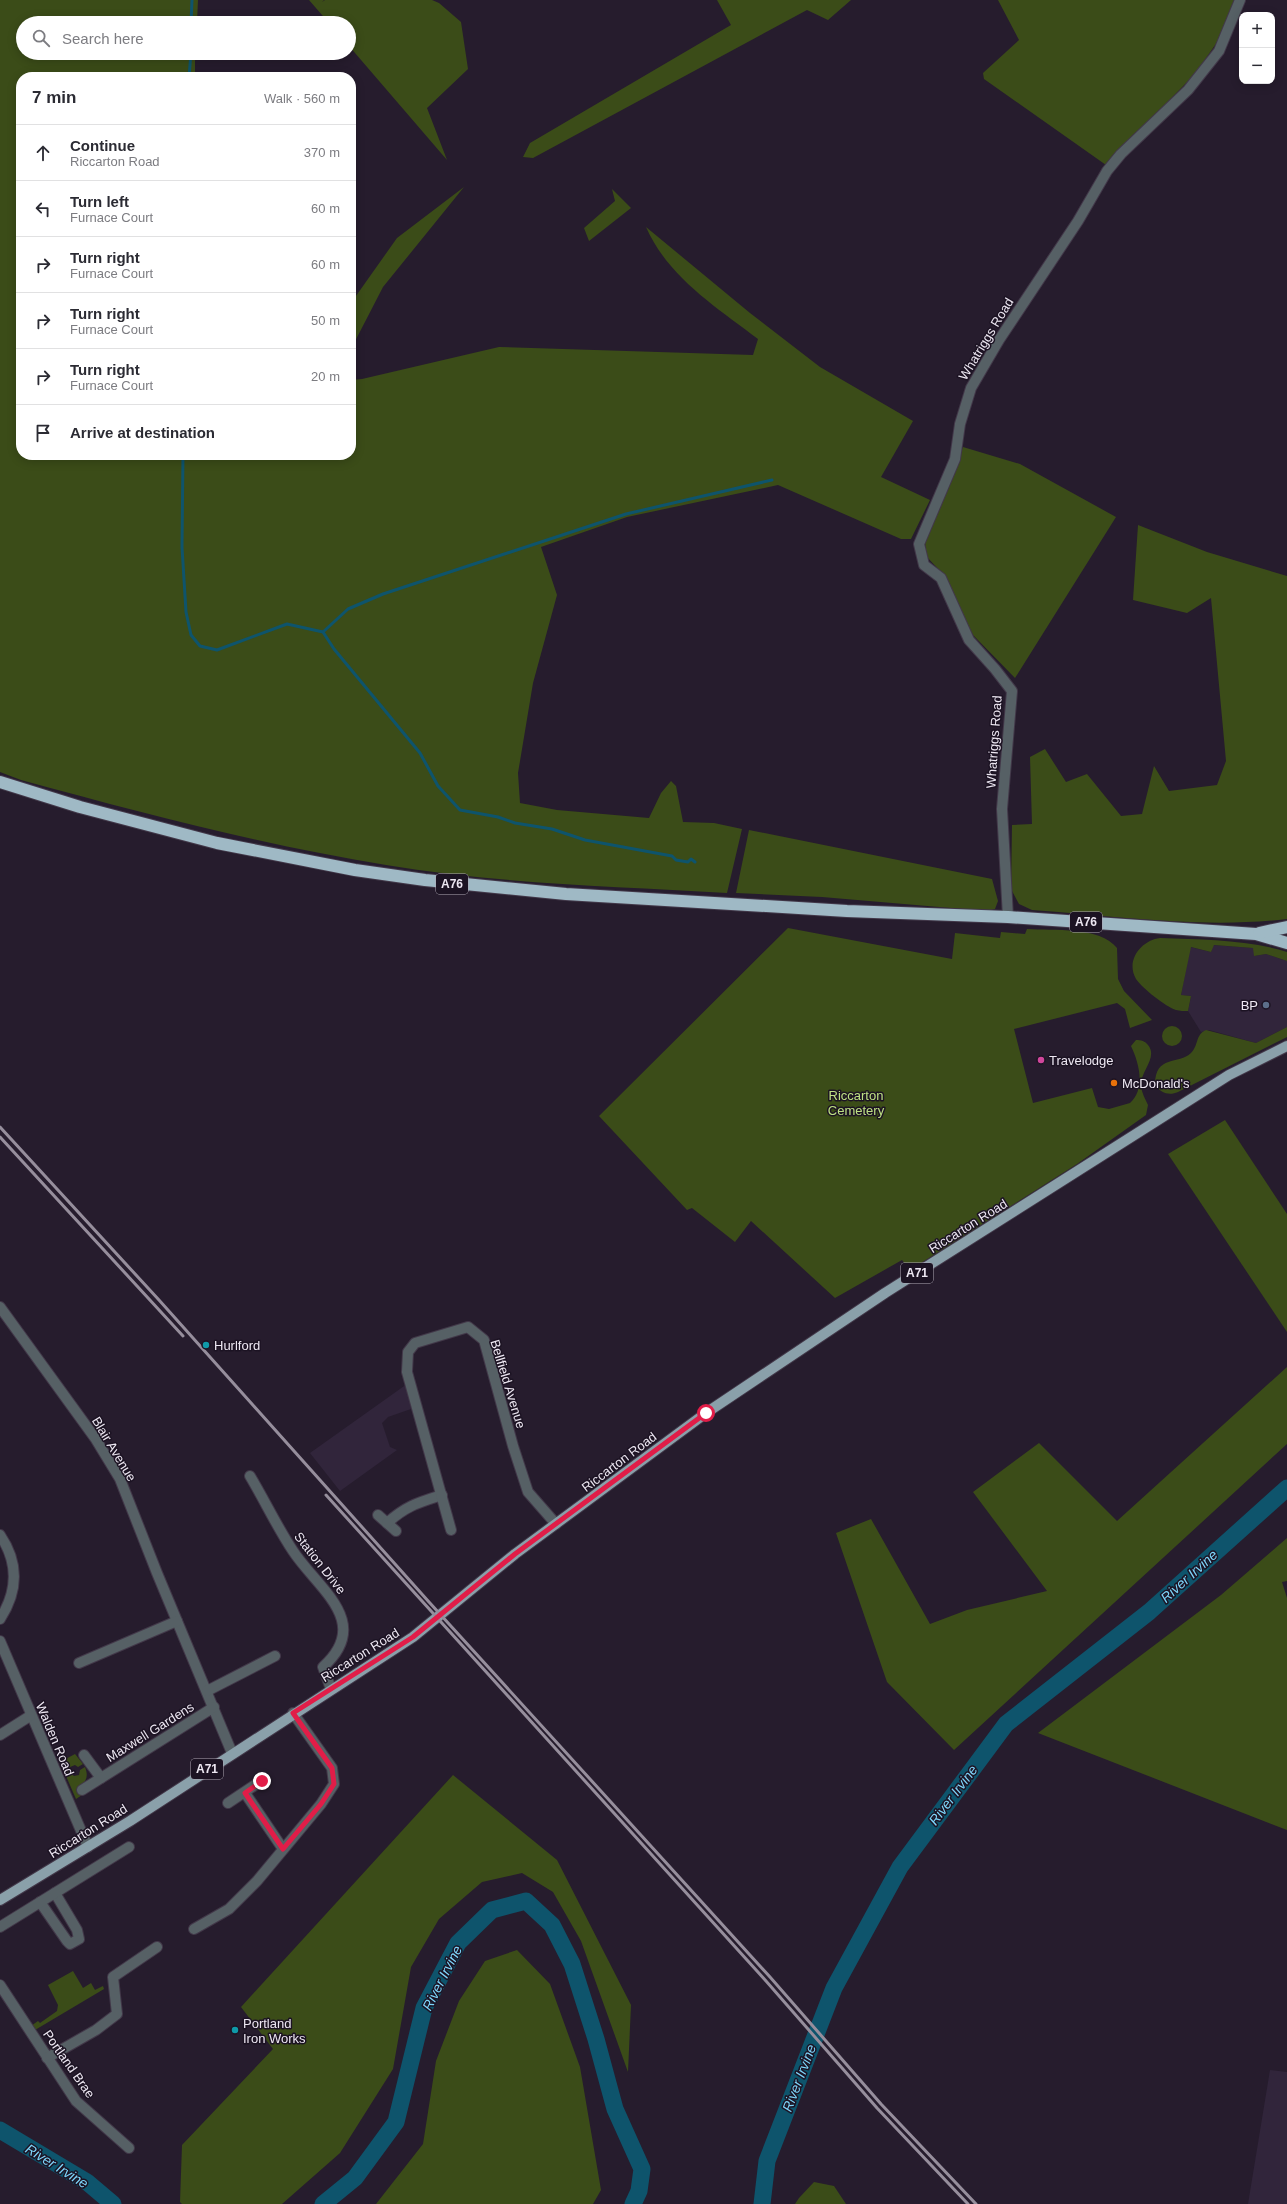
<!DOCTYPE html>
<meta charset="utf-8">
<style>
:root{--surface:#fff;--page:#f2f2f3;--text:#2b2b33;--muted:#7c7c81;--line:#e1e1e2}
body{margin:0;font-family:Arial,sans-serif;background:var(--page);color:var(--text)}
.controls{position:absolute;right:12px;top:12px;display:grid;overflow:hidden;border-radius:8px;box-shadow:0 2px 10px #0003}
.controls button{width:36px;height:36px;display:grid;place-items:center;padding:0;border:0;border-bottom:1px solid var(--line);background:var(--surface);color:var(--text);font:20px sans-serif}
.stop{position:absolute;width:12px;height:12px;margin:-9px;border:3px solid #e11d48;border-radius:50%;background:#fff}
.stop.end{background:#e11d48;border-color:#fff;box-shadow:0 1px 4px #0008}
.list{margin:0;padding:0;list-style:none}
h2{display:flex;justify-content:space-between;align-items:center;height:52px;margin:0;padding:0 16px;font-size:17px}
h2 small{font-size:13px;font-weight:400;color:var(--muted)}
.list li{display:grid;grid-template-columns:26px 1fr auto;gap:12px;align-items:center;box-sizing:border-box;height:56px;padding:0 16px;border-top:1px solid var(--line)}
.list b{display:block;font-size:15px;white-space:nowrap}
.list p{margin:0;font-size:13px;white-space:nowrap;color:var(--muted)}
.list em{font-size:13px;font-style:normal;color:var(--muted)}
.icon{flex:none;width:22px;height:22px;fill:none;stroke:currentColor;stroke-width:2;stroke-linecap:round;stroke-linejoin:round}
.map{position:relative;flex:none;width:1287px;height:2204px;overflow:hidden}
.search{position:absolute;background:var(--surface);box-shadow:0 2px 10px #0003;left:16px;top:16px;width:340px;height:44px;display:flex;align-items:center;gap:10px;box-sizing:border-box;padding:0 14px;border-radius:22px;color:var(--muted);font-size:15px}
.panel{position:absolute;background:var(--surface);box-shadow:0 2px 10px #0003;left:16px;top:72px;width:340px;height:388px;border-radius:16px}
.map>svg:first-child{display:block}
.built{fill:#31253b}
.green{fill:#3b4c18}
.lines{fill:none;stroke-linecap:round;stroke-linejoin:round}
.stream{stroke:#0e546c;stroke-width:3}
.river{stroke:#0e546c;stroke-width:17}
.minor-casing{stroke:#423849;stroke-width:12}
.major-casing{stroke:#423849;stroke-width:12}
.highway-casing{stroke:#423849;stroke-width:14}
.minor{stroke:#566065;stroke-width:10}
.major{stroke:#8aa0aa;stroke-width:10}
.highway{stroke:#9fb9c5;stroke-width:12}
.rail{stroke:#968e9c;stroke-width:3}
.route{stroke:#e11d48;stroke-width:5}
.service-dot{fill:#5c6f8a;stroke:#1c1323;stroke-width:1.5}
.hotel-dot{fill:#d1479c;stroke:#1c1323;stroke-width:1.5}
.food-dot{fill:#e8710a;stroke:#1c1323;stroke-width:1.5}
.culture-dot{fill:#0f9aa8;stroke:#1c1323;stroke-width:1.5}
.labels{text-anchor:middle;dominant-baseline:central;stroke-width:3;stroke-linejoin:round;paint-order:stroke}
.shield{fill:#1c1323;stroke:#aea7b4;stroke-width:1}
.shield-label{font-size:12px;font-weight:bold;fill:#ede7f2}
.street-label{font-size:13px;fill:#ede7f2;stroke:#1c1323}
.poi-label{font-size:13px;fill:#ede7f2;stroke:#1c1323;text-anchor:start}
.park-label{font-size:13px;fill:#bee084;stroke:#1c1323}
.water-label{font-size:14px;font-style:italic;fill:#7dd5fa;stroke:#1c1323}
</style>
<div class="map">
<svg width="1287" height="2204" viewBox="0 0 1287 2204">
<rect width="100%" height="100%" fill="#261c2d"/>
<!-- built -->
<g class="built">
<polygon points="1213,945 1254,948 1254,956 1266,954 1287,961 1287,1027 1256,1043 1209,1030 1201,1032 1188,1011 1191,996 1181,995 1190,947 1211,952"/>
<polygon points="407,1384 411,1409 388,1417 382,1423 390,1447 397,1450 340,1491 310,1453"/>
<polygon points="1270,2070 1287,2072 1287,2204 1248,2204"/>
</g>
<!-- green -->
<g class="green">
<path d="M0,0H198L197,23H23V53H195V77H21V455H351V380L362,379L499,347L753,355L758,339C716,307 668,277 646,227L750,313L820,367L913,421L881,477L930,500L911,539H901L778,485L627,517L541,547L557,595L533,683L518,773L520,803L557,810L649,818L661,793L671,781L676,786L683,822L714,823L742,829L727,893C613,886 498,884 386,865C263,845 142,813 21,780L0,772Z"/>
<polygon points="309,0 324,0 322,2 325,0 432,0 439,3 461,22 468,69 427,108 447,160 349,46 349,23 329,23"/>
<polygon points="717,0 851,0 828,20 807,10 533,158 523,157 530,143 731,25"/>
<polygon points="998,0 1234,0 1222,35 1195,74 1106,165 984,79 983,73 1019,40"/>
<polygon points="464,187 383,287 351,349 351,303 397,238"/>
<polygon points="612,189 631,208 589,241 584,228 615,201"/>
<polygon points="963,447 1020,464 1116,517 1015,678 973,635 942,573 926,556 925,541"/>
<path d="M1138,525L1207,552L1287,576V919C1203,929 1116,916 1032,910L1019,904L1011,889L1012,825L1032,824L1030,757L1045,749L1066,782L1087,774L1121,816L1142,814L1154,766L1169,791L1217,785L1226,761L1211,598L1187,613L1133,600Z"/>
<polygon points="749,830 992,879 998,901 995,909 986,911 822,897 736,893"/>
<path d="M788,928L952,959L955,933L1000,938L1001,932L1025,934L1027,929C1053,931 1100,926 1117,948L1118,979L1124,991L1152,1020L1130,1028L1125,1009L1117,1003L1014,1029L1033,1103L1092,1088L1098,1107L1109,1109L1130,1103C1146,1088 1139,1063 1131,1046L1136,1040C1141,1040 1145,1041 1148,1045C1158,1057 1141,1071 1141,1084C1141,1092 1145,1098 1148,1105L1146,1115L1077,1164L910,1270L902,1260L835,1298L751,1221L735,1242L692,1208L687,1210L599,1116Z"/>
<path d="M1160,938C1202,940 1246,939 1287,952V961L1266,954L1254,956L1253,948L1214,945L1211,952L1191,947L1181,995L1191,996L1188,1011C1184,1011 1180,1011 1176,1010C1166,1007 1142,988 1136,979C1125,960 1142,940 1160,938Z"/>
<circle cx="1172" cy="1036" r="10"/>
<path d="M1287,1027V1037L1178,1092C1169,1096 1161,1093 1155,1085C1155,1054 1179,1065 1191,1053C1199,1045 1195,1035 1206,1030L1256,1043Z"/>
<polygon points="1225,1120 1287,1214 1287,1332 1168,1154"/>
<polygon points="1287,1367 1287,1444 954,1750 887,1682 836,1533 871,1519 930,1624 967,1610 1047,1591 973,1492 1039,1443 1117,1521"/>
<polygon points="1287,1538 1287,1581 1282,1582 1287,1598 1287,1830 1038,1733 1221,1595"/>
<path d="M75,1754L83,1764L78,1767L75,1765L70,1767V1773L74,1776L79,1775L80,1770L85,1767C89,1777 86,1782 78,1788L82,1795L76,1799L60,1762Z"/>
<polygon points="453,1775 557,1860 631,2005 628,2072 581,1941 553,1892 522,1873 482,1882 439,1919 411,1967 393,2069 340,2153 282,2204 182,2204 180,2202 182,2145 273,2049 241,2007"/>
<polygon points="517,1950 550,1984 580,2067 601,2190 593,2204 376,2204 423,2144 436,2061 459,2001 485,1961"/>
<polygon points="73,1971 83,1988 91,1983 95,1990 103,1986 104,1989 35,2030 31,2026 38,2021 40,2023 57,2011 58,2005 48,1985"/>
<polygon points="814,2182 834,2186 846,2204 795,2204 799,2198"/>
</g>
<g class="lines">
<!-- stream -->
<g class="stream">
<polyline points="191,23 192,0"/>
<polyline points="189,77 191,53"/>
<polyline points="183,455 182,547 186,612 191,635 200,646 217,650 287,624 323,632 348,609 383,594 626,514 772,480"/>
<polyline points="323,632 334,649 420,753 438,786 460,810 498,817 515,823 552,829 585,840 672,856 676,860 688,862 691,859 695,862"/>
</g>
<!-- river -->
<g class="river">
<polyline points="0,2130 87,2182 113,2204"/>
<polyline points="323,2204 355,2178 396,2122 424,2008 458,1943 492,1910 526,1901 552,1925 572,1964 596,2039 615,2109 642,2169 639,2191 633,2204"/>
<polyline points="762,2204 767,2161 834,1988 900,1867 1006,1724 1149,1612 1287,1488"/>
</g>
<!-- minor casing -->
<g class="minor-casing">
<g id="minor">
<polyline points="1008,917 1002,809 1012,691 995,669 969,640 941,578 924,565 919,544 955,459 960,424 971,388 999,340 1078,221 1107,171 1121,154 1188,90 1219,51 1240,0"/>
<polyline points="0,1307 95,1438 120,1479 157,1573 232,1753"/>
<path d="M250,1476C265,1501 277,1527 293,1551C318,1589 373,1622 323,1667L331,1689"/>
<polyline points="378,1515 396,1531"/>
<path d="M387,1523C406,1506 417,1503 442,1495"/>
<polyline points="451,1530 407,1372 408,1352 415,1343 468,1327 484,1340 513,1446 528,1492 556,1524"/>
<path d="M0,1535C19,1563 18,1591 0,1619"/>
<polyline points="0,1641 88,1847"/>
<polyline points="79,1663 177,1621"/>
<polyline points="207,1691 275,1656"/>
<polyline points="0,1735 30,1716"/>
<polyline points="84,1755 101,1778"/>
<polyline points="82,1790 214,1707"/>
<polyline points="245,1793 283,1849"/>
<polyline points="228,1803 261,1781"/>
<polyline points="40,1902 67,1941 70,1944 79,1939 77,1930 55,1893"/>
<polyline points="0,1927 129,1847"/>
<polyline points="194,1929 229,1909 257,1881 321,1804 334,1784 332,1768 293,1713"/>
<polyline points="0,1985 76,2101 129,2148"/>
<polyline points="47,2058 96,2030 117,2014 113,1977 157,1947"/>
</g>
</g>
<!-- major casing -->
<g class="major-casing">
<polyline id="major" points="0,1900 130,1821 413,1637 515,1554 706,1413 885,1293 1229,1075 1287,1046"/>
</g>
<!-- highway casing -->
<g class="highway-casing">
<g id="highway">
<polyline points="0,782 80,807 217,843 355,870 425,880 566,894 847,911 1008,917 1256,934 1287,943"/>
<polyline points="1259,933 1287,927"/>
</g>
</g>
<!-- minor -->
<use href="#minor" class="minor"/>
<!-- major -->
<use href="#major" class="major"/>
<!-- highway -->
<use href="#highway" class="highway"/>
<!-- rail -->
<g class="rail">
<polyline points="0,1127 159,1300 429,1602 770,1977 881,2104 976,2204"/>
<polyline points="0,1137 183,1336"/>
<polyline points="326,1495 766,1981 877,2108 968,2204"/>
</g>
</g>
<g class="lines">
<!-- route -->
<polyline class="route" points="262,1781 245,1793 283,1849 321,1804 334,1784 332,1768 293,1713 413,1637 515,1554 706,1413"/>
</g>
<!-- markers -->
<circle class="service-dot" cx="1266" cy="1005" r="4"/>
<circle class="hotel-dot" cx="1041" cy="1060" r="4"/>
<circle class="food-dot" cx="1114" cy="1083" r="4"/>
<g class="culture-dot">
<circle cx="206" cy="1345" r="4"/>
<circle cx="235" cy="2030" r="4"/>
</g>
<g class="labels">
<!-- shield labels -->
<g class="shield">
<rect x="436" y="874" width="32" height="20" rx="3"/>
<rect x="1070" y="912" width="32" height="20" rx="3"/>
<rect x="901" y="1263" width="32" height="20" rx="3"/>
<rect x="191" y="1759" width="32" height="20" rx="3"/>
</g>
<g class="shield-label">
<text x="452" y="884">A76</text>
<text x="1086" y="922">A76</text>
<text x="917" y="1273">A71</text>
<text x="207" y="1769">A71</text>
</g>
<!-- street labels -->
<g class="street-label">
<text transform="translate(986 339) rotate(-59)">Whatriggs Road</text>
<text transform="translate(994 742) rotate(-86)">Whatriggs Road</text>
<text transform="translate(968 1226) rotate(-32)">Riccarton Road</text>
<text transform="translate(508 1384) rotate(73)">Bellfield Avenue</text>
<text transform="translate(114 1449) rotate(59)">Blair Avenue</text>
<text transform="translate(619 1462) rotate(-37)">Riccarton Road</text>
<text transform="translate(320 1563) rotate(52)">Station Drive</text>
<text transform="translate(360 1655) rotate(-32)">Riccarton Road</text>
<text transform="translate(150 1732) rotate(-32)">Maxwell Gardens</text>
<text transform="translate(55 1739) rotate(67)">Walden Road</text>
<text transform="translate(88 1831) rotate(-32)">Riccarton Road</text>
<text transform="translate(69 2064) rotate(55)">Portland Brae</text>
</g>
<!-- poi labels -->
<g class="poi-label">
<text x="1258" y="1005" text-anchor="end">BP</text>
<text x="1049" y="1060">Travelodge</text>
<text x="1122" y="1083">McDonald's</text>
<text x="214" y="1345">Hurlford</text>
<text x="243" y="2023">Portland<tspan x="243" dy="15">Iron Works</tspan></text>
</g>
<!-- park labels -->
<g class="park-label">
<text x="856" y="1095">Riccarton<tspan x="856" dy="15">Cemetery</tspan></text>
</g>
<!-- water labels -->
<g class="water-label">
<text transform="translate(1189 1576) rotate(-42)">River Irvine</text>
<text transform="translate(953 1795) rotate(-53)">River Irvine</text>
<text transform="translate(442 1978) rotate(-63)">River Irvine</text>
<text transform="translate(799 2078) rotate(-69)">River Irvine</text>
<text transform="translate(57 2166) rotate(32)">River Irvine</text>
</g>
</g>
</svg>
<div class="controls">
<button>+</button>
<button>−</button>
</div>
<div class="stop" style="left:706px;top:1413px"></div>
<div class="stop end" style="left:262px;top:1781px"></div>
<div class="search"><svg class="icon" aria-label="search" viewBox="0 0 24 24"><circle cx="10" cy="10" r="6"/><path d="M15 15l6 6"/></svg>Search here</div>
<section class="panel">
<h2>7 min<small>Walk · 560 m</small></h2>
<ul class="list">
<li><svg class="icon" aria-label="ahead" viewBox="0 0 24 24"><path d="M12 20V5M6 11l6-6 6 6"/></svg><div><b>Continue</b><p>Riccarton Road</p></div><em>370 m</em></li>
<li><svg class="icon" aria-label="left" viewBox="0 0 24 24"><path d="M17 20v-9H6M10 6l-5 5 5 5"/></svg><div><b>Turn left</b><p>Furnace Court</p></div><em>60 m</em></li>
<li><svg class="icon" aria-label="right" viewBox="0 0 24 24"><path d="M7 20v-9h11M14 6l5 5-5 5"/></svg><div><b>Turn right</b><p>Furnace Court</p></div><em>60 m</em></li>
<li><svg class="icon" aria-label="right" viewBox="0 0 24 24"><path d="M7 20v-9h11M14 6l5 5-5 5"/></svg><div><b>Turn right</b><p>Furnace Court</p></div><em>50 m</em></li>
<li><svg class="icon" aria-label="right" viewBox="0 0 24 24"><path d="M7 20v-9h11M14 6l5 5-5 5"/></svg><div><b>Turn right</b><p>Furnace Court</p></div><em>20 m</em></li>
<li><svg class="icon" aria-label="arrive" viewBox="0 0 24 24"><path d="M6 21V4h12l-3 4 3 4H6"/></svg><div><b>Arrive at destination</b></div></li>
</ul>
</section>
</div>
